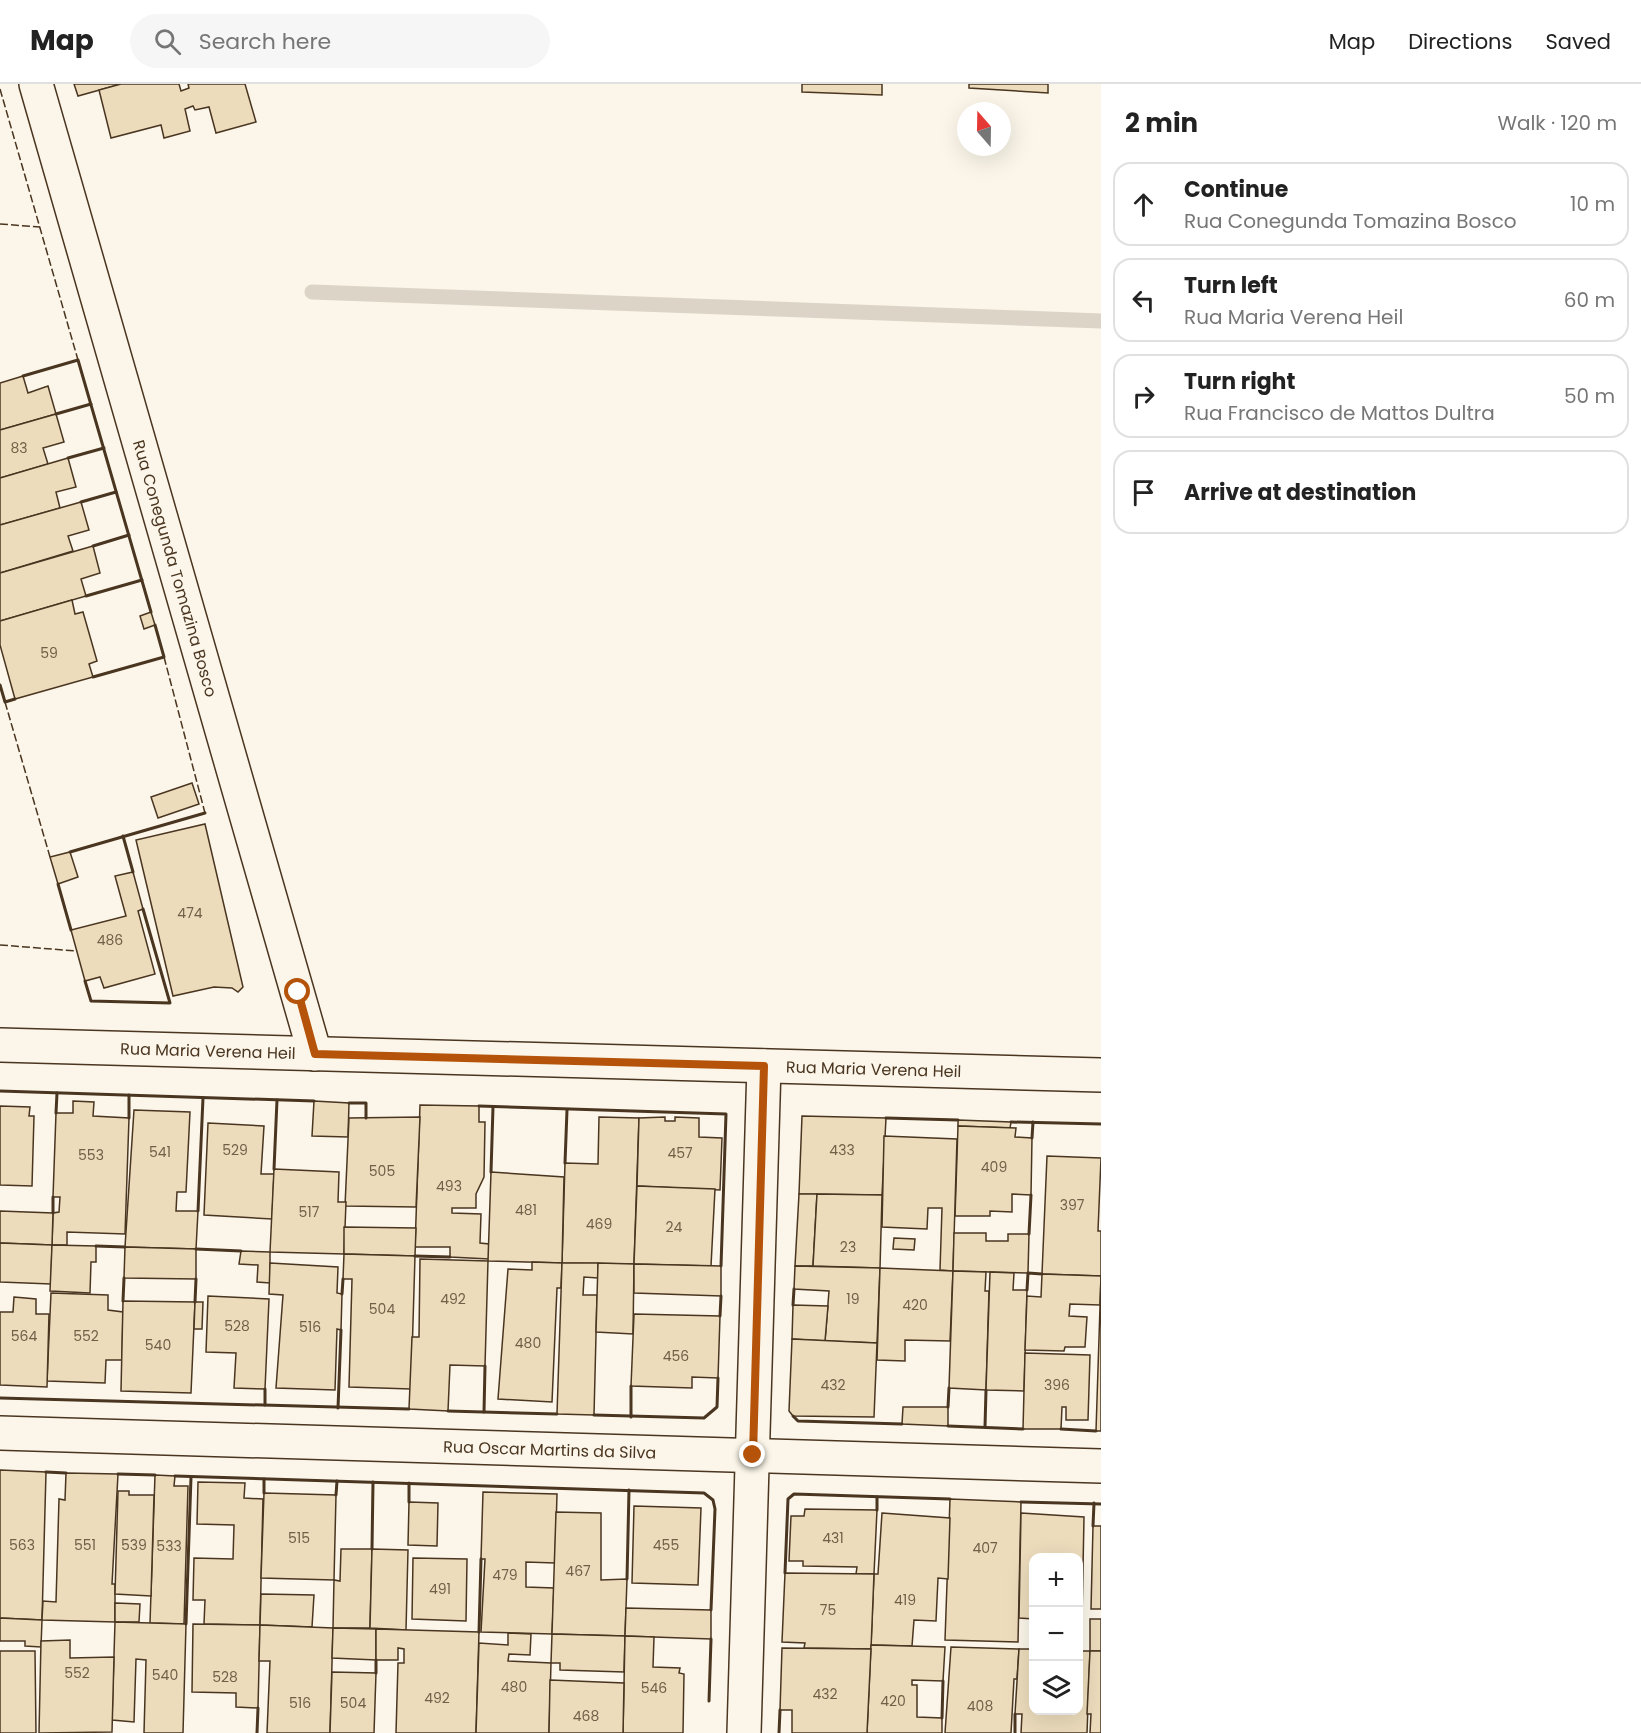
<!DOCTYPE html>
<meta charset="utf-8">
<style>
:root{--surface:#fff;--page:#f6f6f6;--text:#222;--muted:#767676;--line:#e0e0e0}
body{margin:0;font-family:Poppins,sans-serif;background:var(--page);color:var(--text)}
.controls{position:absolute;right:18px;bottom:18px;display:grid;overflow:hidden;border-radius:12px;box-shadow:0 6px 24px #0002}
.controls button{width:54px;height:54px;display:grid;place-items:center;padding:0;border:0;border-bottom:2px solid var(--line);background:var(--surface);color:var(--text);font:30px sans-serif}
.compass{position:absolute;left:957px;top:18px;width:54px;height:54px;border-radius:50%;background:var(--surface);box-shadow:0 6px 24px #0002;rotate:340deg}
.stop{position:absolute;width:18px;height:18px;margin:-14px;border:4px solid #b45309;border-radius:50%;background:#fff}
.stop.end{background:#b45309;border-color:#fff;box-shadow:0 2px 6px #0008}
.list{margin:0;padding:0;list-style:none}
h2{display:flex;justify-content:space-between;align-items:center;height:78px;margin:0;padding:0 24px;font-size:26px}
h2 small{font-size:20px;font-weight:400;color:var(--muted)}
.list li{display:grid;grid-template-columns:39px 1fr auto;gap:18px;align-items:center;box-sizing:border-box;height:84px;margin:0 12px 12px;padding:0 12px;border:2px solid var(--line);border-radius:18px}
.list b{display:block;font-size:22px;white-space:nowrap}
.list p{margin:0;font-size:20px;white-space:nowrap;color:var(--muted)}
.list em{font-size:20px;font-style:normal;color:var(--muted)}
.icon{flex:none;width:33px;height:33px;fill:none;stroke:currentColor;stroke-width:2;stroke-linecap:round;stroke-linejoin:round}
.map{position:relative;flex:none;width:1101px;height:1649px;overflow:hidden}
header{display:flex;align-items:center;gap:36px;box-sizing:border-box;height:84px;padding:0 30px;background:var(--surface);border-bottom:2px solid var(--line)}
header strong{font-size:28px}
nav{display:flex;gap:33px;margin-inline-start:auto;font-size:21px}
.search{width:420px;height:54px;background:var(--page);display:flex;align-items:center;gap:15px;box-sizing:border-box;padding:0 21px;border-radius:33px;color:var(--muted);font-size:22px}
main{display:flex}
aside{flex:1;background:var(--surface)}
.map>svg:first-child{display:block}
.lines{fill:none;stroke-linecap:round;stroke-linejoin:round}
.stream{stroke:#dcd4c6;stroke-width:15}
.building{fill:#ecdcbc;stroke:#4a3520;stroke-width:1.5}
.minor-casing{stroke:#4a3520;stroke-width:36}
.minor{stroke:#fbf6e9;stroke-width:33}
.fence{stroke:#4a3520;stroke-width:1.5;stroke-dasharray:8 3;stroke-linecap:butt}
.wall{stroke:#4a3520;stroke-width:3}
.route{stroke:#b45309;stroke-width:8}
.labels{text-anchor:middle;dominant-baseline:central;stroke-width:4.5;stroke-linejoin:round;paint-order:stroke}
.number-label{font-size:14px;fill:#725f47}
.street-label{font-size:16px;fill:#4a3520;stroke:#fbf6e9}
</style>
<header>
<strong>Map</strong>
<div class="search"><svg class="icon" aria-label="search" viewBox="0 0 24 24"><circle cx="10" cy="10" r="6"/><path d="M15 15l6 6"/></svg>Search here</div>
<nav><a>Map</a><a>Directions</a><a>Saved</a></nav>
</header>
<main>
<div class="map">
<svg width="1101" height="1649" viewBox="0 0 1101 1649">
<rect width="100%" height="100%" fill="#fbf6e9"/>
<g class="lines">
<!-- stream -->
<polyline class="stream" points="312,208 1101,237"/>
</g>
<!-- building -->
<g class="building">
<polygon points="74,0 121,0 78,12"/>
<polygon points="121,0 179,0 181,7 189,4 188,0 245,0 256,38 216,49 209,23 195,26 193,22 185,25 190,47 164,54 161,41 111,54 99,6"/>
<polygon points="802,0 882,0 882,11 802,8"/>
<polygon points="969,0 1048,0 1048,9 969,4"/>
<polygon points="23,292 28,309 48,302 56,330 0,346 0,299"/>
<polygon points="56,330 64,358 43,364 48,380 0,394 0,346"/>
<polygon points="68,374 76,403 56,408 60,424 0,441 0,394"/>
<polygon points="81,418 89,446 68,452 73,467 0,489 0,441"/>
<polygon points="93,462 100,489 81,495 86,512 0,537 0,489"/>
<polygon points="72,516 75,530 83,528 97,577 89,580 93,593 15,615 0,561 0,537"/>
<polygon points="151,528 155,541 144,545 140,532"/>
<polygon points="192,699 199,720 158,734 151,713"/>
<polygon points="205,740 243,903 238,908 232,904 214,903 173,912 136,756"/>
<polygon points="70,768 78,793 58,800 50,773"/>
<polygon points="133,788 143,825 138,827 155,890 104,904 100,893 85,897 71,846 126,832 115,792"/>
<polygon points="73,1017 94,1018 93,1032 129,1034 125,1150 67,1148 67,1161 52,1161 53,1129 59,1128 60,1113 53,1113 56,1029 73,1029"/>
<polygon points="314,1017 349,1019 348,1053 312,1052"/>
<polygon points="420,1021 479,1022 479,1038 485,1038 484,1093 476,1110 476,1124 452,1124 452,1129 481,1130 480,1159 489,1160 489,1175 450,1173 450,1163 415,1163"/>
<polygon points="0,1022 30,1023 29,1032 34,1032 32,1102 0,1101"/>
<polygon points="134,1026 190,1028 186,1108 177,1108 176,1127 198,1127 196,1165 125,1163"/>
<polygon points="802,1032 886,1034 882,1111 799,1110"/>
<polygon points="420,1033 416,1123 345,1122 349,1034"/>
<polygon points="599,1033 639,1034 634,1180 562,1179 565,1079 598,1080"/>
<polygon points="665,1033 665,1037 675,1037 675,1033 699,1034 699,1053 722,1054 720,1106 637,1102 639,1034"/>
<polygon points="958,1036 1011,1038 1010,1044 958,1042"/>
<polygon points="208,1039 264,1042 261,1090 274,1090 272,1135 204,1131"/>
<polygon points="958,1042 1016,1044 1015,1053 1032,1054 1031,1111 1012,1110 1012,1128 990,1127 990,1132 955,1132"/>
<polygon points="884,1052 957,1055 953,1187 940,1186 942,1124 928,1124 927,1145 882,1143"/>
<polygon points="1047,1072 1101,1074 1098,1147 1101,1147 1101,1192 1042,1190"/>
<polygon points="274,1085 339,1088 338,1118 346,1118 344,1170 270,1168"/>
<polygon points="491,1088 564,1093 562,1179 488,1177"/>
<polygon points="637,1102 715,1105 711,1182 634,1180"/>
<polygon points="799,1110 817,1110 813,1182 795,1182"/>
<polygon points="817,1110 882,1111 880,1184 813,1182"/>
<polygon points="0,1127 53,1129 52,1161 0,1159"/>
<polygon points="344,1143 416,1144 415,1172 344,1170"/>
<polygon points="954,1149 986,1149 986,1157 1008,1157 1008,1150 1029,1150 1028,1189 953,1187"/>
<polygon points="894,1154 915,1155 914,1166 893,1165"/>
<polygon points="0,1159 52,1161 51,1200 0,1198"/>
<polygon points="52,1161 96,1162 96,1178 91,1178 90,1209 50,1207"/>
<polygon points="125,1163 196,1165 196,1195 124,1194"/>
<polygon points="241,1167 270,1168 270,1199 257,1198 258,1181 239,1180"/>
<polygon points="344,1170 415,1172 411,1305 349,1303 352,1195 343,1195"/>
<polygon points="420,1175 488,1177 485,1282 450,1281 448,1327 409,1325 412,1253 419,1253"/>
<polygon points="532,1178 562,1179 561,1204 557,1204 552,1318 498,1315 508,1185 532,1186"/>
<polygon points="270,1179 338,1183 337,1209 342,1210 341,1246 337,1245 335,1306 276,1304 283,1211 269,1210"/>
<polygon points="562,1179 598,1179 598,1194 584,1193 583,1211 597,1211 594,1331 557,1330"/>
<polygon points="598,1179 634,1180 633,1250 596,1248"/>
<polygon points="634,1180 721,1182 721,1212 634,1209"/>
<polygon points="795,1182 880,1184 877,1259 825,1257 829,1207 794,1205"/>
<polygon points="880,1184 953,1187 950,1257 905,1256 905,1277 877,1276"/>
<polygon points="953,1187 986,1188 985,1207 989,1207 986,1306 949,1304"/>
<polygon points="990,1188 1014,1189 1013,1206 1027,1206 1024,1307 986,1306"/>
<polygon points="1042,1190 1101,1192 1100,1221 1070,1220 1069,1232 1087,1233 1085,1263 1065,1263 1064,1267 1025,1266 1027,1212 1041,1213"/>
<polygon points="1101,1192 1101,1347 1096,1347"/>
<polygon points="51,1209 108,1211 108,1226 123,1228 122,1276 106,1276 105,1299 47,1297"/>
<polygon points="208,1212 269,1215 265,1305 234,1304 236,1269 206,1268"/>
<polygon points="14,1213 36,1215 36,1230 49,1230 47,1303 0,1301 0,1228 13,1228"/>
<polygon points="123,1217 195,1218 191,1309 121,1307"/>
<polygon points="195,1218 203,1218 202,1245 194,1245"/>
<polygon points="793,1221 828,1222 825,1257 792,1255"/>
<polygon points="634,1230 720,1232 718,1294 692,1293 692,1304 631,1302"/>
<polygon points="792,1255 877,1259 874,1333 793,1332 789,1327"/>
<polygon points="1025,1269 1090,1271 1088,1336 1066,1336 1066,1323 1062,1323 1061,1345 1023,1345"/>
<polygon points="903,1323 948,1323 948,1342 902,1340"/>
<polygon points="0,1386 46,1388 42,1536 0,1534"/>
<polygon points="66,1389 118,1390 112,1500 115,1500 115,1538 42,1536 43,1517 56,1518 59,1415 65,1416"/>
<polygon points="155,1391 175,1392 174,1402 188,1402 184,1540 150,1539"/>
<polygon points="198,1398 245,1399 244,1414 263,1415 260,1541 204,1540 205,1516 193,1516 194,1474 233,1475 234,1441 197,1440"/>
<polygon points="118,1407 129,1407 129,1411 154,1411 151,1512 115,1510"/>
<polygon points="483,1408 557,1410 555,1479 526,1478 526,1503 554,1504 552,1550 481,1548 485,1475 481,1475"/>
<polygon points="264,1409 336,1411 334,1496 261,1494"/>
<polygon points="950,1415 1021,1418 1018,1558 945,1556"/>
<polygon points="409,1418 438,1419 437,1462 408,1461"/>
<polygon points="634,1422 701,1424 698,1501 632,1499"/>
<polygon points="805,1425 877,1426 874,1490 856,1490 857,1483 803,1482 803,1477 789,1477 791,1432 804,1432"/>
<polygon points="556,1428 601,1429 601,1496 627,1495 625,1552 552,1550"/>
<polygon points="882,1429 950,1434 948,1495 938,1494 936,1537 914,1536 912,1562 871,1561 874,1490 878,1490"/>
<polygon points="1021,1429 1084,1433 1082,1536 1078,1536 1078,1474 1034,1474 1034,1535 1019,1534"/>
<polygon points="1093,1442 1101,1442 1101,1525 1091,1525"/>
<polygon points="341,1465 372,1465 370,1544 333,1544 334,1496 340,1497"/>
<polygon points="372,1465 408,1466 406,1546 370,1544"/>
<polygon points="413,1474 467,1475 466,1537 412,1535"/>
<polygon points="785,1489 874,1490 871,1565 804,1564 805,1559 782,1558"/>
<polygon points="261,1510 314,1511 312,1543 260,1541"/>
<polygon points="115,1519 140,1520 139,1538 115,1538"/>
<polygon points="626,1524 711,1526 711,1555 625,1552"/>
<polygon points="0,1534 42,1536 41,1563 25,1562 25,1557 0,1557"/>
<rect x="1090" y="1535" width="11" height="32"/>
<polygon points="115,1538 186,1540 183,1649 144,1649 146,1576 136,1575 134,1638 112,1636"/>
<polygon points="193,1540 260,1541 258,1624 236,1623 236,1609 192,1608"/>
<polygon points="260,1541 333,1544 330,1649 267,1649 270,1577 259,1577"/>
<polygon points="333,1544 376,1545 376,1576 332,1574"/>
<polygon points="376,1545 479,1548 476,1649 396,1649 398,1579 404,1579 404,1565 398,1564 398,1576 376,1576"/>
<polygon points="508,1549 531,1550 530,1571 509,1570 508,1577 551,1579 549,1649 476,1649 479,1559 508,1561"/>
<polygon points="552,1550 625,1552 624,1588 560,1586 560,1579 551,1579"/>
<polygon points="625,1552 654,1553 653,1583 680,1584 679,1589 684,1590 683,1649 623,1649"/>
<polygon points="70,1556 70,1574 114,1573 112,1648 39,1649 41,1557"/>
<polygon points="871,1561 945,1563 943,1597 912,1596 912,1601 917,1601 917,1633 942,1634 942,1649 867,1649"/>
<polygon points="951,1563 1019,1565 1017,1595 1014,1595 1011,1649 945,1649"/>
<polygon points="782,1564 871,1565 867,1649 792,1649 792,1626 780,1626"/>
<polygon points="1019,1565 1034,1565 1034,1626 1078,1626 1078,1567 1090,1567 1087,1649 1021,1649 1022,1630 1015,1630"/>
<polygon points="0,1567 35,1567 36,1649 0,1649"/>
<polygon points="1090,1567 1101,1567 1101,1649 1090,1649 1091,1630 1087,1630"/>
<polygon points="332,1588 376,1589 374,1649 330,1649"/>
<polygon points="550,1596 624,1599 623,1649 549,1649"/>
</g>
<g class="lines">
<!-- minor casing -->
<g class="minor-casing">
<g id="minor">
<path id="s1" d="M36,0L315,970"/>
<path id="s2" d="M0,961L1101,991"/>
<path id="s3" d="M0,1349L1101,1382"/>
<polyline points="744,1649 764,982"/>
</g>
</g>
<!-- minor -->
<use href="#minor" class="minor"/>
<!-- fence -->
<g class="fence">
<polyline points="0,5 78,276"/>
<polyline points="0,140 40,143"/>
<polyline points="164,573 205,729"/>
<polyline points="5,618 50,773"/>
<polyline points="0,861 77,867"/>
</g>
<!-- wall -->
<g class="wall">
<polyline points="23,292 78,276 151,528"/>
<polyline points="56,330 91,320"/>
<polyline points="68,374 104,364"/>
<polyline points="81,418 116,408"/>
<polyline points="93,462 129,451"/>
<polyline points="86,512 142,496"/>
<polyline points="93,593 164,573 155,541"/>
<polyline points="0,601 5,618 15,615"/>
<polyline points="123,752 133,788"/>
<polyline points="70,768 205,729"/>
<polyline points="58,800 71,846"/>
<polyline points="85,897 91,917 170,919 143,825"/>
<polyline points="0,1007 314,1017"/>
<polyline points="349,1019 366,1019 366,1034"/>
<polyline points="479,1022 726,1030 721,1182"/>
<polyline points="56,1029 57,1009"/>
<polyline points="129,1034 129,1011"/>
<polyline points="886,1034 958,1036"/>
<polyline points="1011,1038 1101,1040"/>
<polyline points="1032,1054 1033,1038"/>
<polyline points="565,1079 567,1026"/>
<polyline points="274,1085 277,1016"/>
<polyline points="491,1088 493,1023"/>
<polyline points="198,1127 203,1014"/>
<polyline points="53,1129 53,1113"/>
<polyline points="1029,1150 1031,1111"/>
<polyline points="96,1162 125,1163"/>
<polyline points="196,1165 241,1167"/>
<polyline points="415,1172 450,1173"/>
<polyline points="1027,1206 1028,1189 1042,1190"/>
<polyline points="342,1210 343,1195"/>
<polyline points="123,1217 124,1194"/>
<polyline points="195,1218 196,1195"/>
<polyline points="793,1221 794,1205"/>
<polyline points="720,1232 721,1212"/>
<polyline points="0,1314 409,1325"/>
<polyline points="265,1321 265,1305"/>
<polyline points="948,1323 949,1304"/>
<polyline points="338,1324 341,1246"/>
<polyline points="448,1327 557,1330"/>
<polyline points="484,1328 485,1282"/>
<polyline points="594,1331 704,1334 717,1323 718,1294"/>
<polyline points="793,1332 798,1337 902,1340"/>
<polyline points="631,1333 631,1302"/>
<polyline points="948,1342 1023,1345"/>
<polyline points="985,1343 986,1306"/>
<polyline points="1061,1345 1096,1347"/>
<polyline points="46,1388 66,1389"/>
<polyline points="118,1390 155,1391"/>
<polyline points="175,1392 704,1409 713,1416 715,1425 711,1526"/>
<polyline points="264,1409 264,1395"/>
<polyline points="336,1411 337,1397"/>
<polyline points="409,1418 409,1399"/>
<polyline points="1021,1418 1101,1420"/>
<polyline points="877,1426 877,1413"/>
<polyline points="1093,1442 1094,1419"/>
<polyline points="372,1465 373,1398"/>
<polyline points="785,1489 788,1415 794,1410 950,1415"/>
<polyline points="627,1495 629,1406"/>
<polyline points="186,1540 191,1393"/>
<polyline points="479,1548 481,1475"/>
<polyline points="376,1576 376,1589"/>
<polyline points="709,1617 711,1555"/>
<polyline points="942,1634 943,1597"/>
<polyline points="257,1649 258,1624"/>
<polyline points="779,1649 780,1626"/>
<polyline points="1015,1649 1015,1630"/>
</g>
</g>
<g class="lines">
<!-- route -->
<polyline class="route" points="298,908 315,970 764,982 753,1371"/>
</g>
<g class="labels">
<!-- number labels -->
<g class="number-label">
<text x="19" y="364">83</text>
<text x="49" y="569">59</text>
<text x="190" y="829">474</text>
<text x="110" y="856">486</text>
<text x="235" y="1066">529</text>
<text x="842" y="1066">433</text>
<text x="160" y="1068">541</text>
<text x="680" y="1069">457</text>
<text x="91" y="1071">553</text>
<text x="994" y="1083">409</text>
<text x="382" y="1087">505</text>
<text x="449" y="1102">493</text>
<text x="1072" y="1121">397</text>
<text x="526" y="1126">481</text>
<text x="309" y="1128">517</text>
<text x="599" y="1140">469</text>
<text x="674" y="1143">24</text>
<text x="848" y="1163">23</text>
<text x="453" y="1215">492</text>
<text x="853" y="1215">19</text>
<text x="915" y="1221">420</text>
<text x="382" y="1225">504</text>
<text x="237" y="1242">528</text>
<text x="310" y="1243">516</text>
<text x="24" y="1252">564</text>
<text x="86" y="1252">552</text>
<text x="528" y="1259">480</text>
<text x="158" y="1261">540</text>
<text x="676" y="1272">456</text>
<text x="833" y="1301">432</text>
<text x="1057" y="1301">396</text>
<text x="299" y="1454">515</text>
<text x="833" y="1454">431</text>
<text x="22" y="1461">563</text>
<text x="85" y="1461">551</text>
<text x="134" y="1461">539</text>
<text x="666" y="1461">455</text>
<text x="169" y="1462">533</text>
<text x="985" y="1464">407</text>
<text x="578" y="1487">467</text>
<text x="505" y="1491">479</text>
<text x="440" y="1505">491</text>
<text x="905" y="1516">419</text>
<text x="828" y="1526">75</text>
<text x="77" y="1589">552</text>
<text x="165" y="1591">540</text>
<text x="225" y="1593">528</text>
<text x="514" y="1603">480</text>
<text x="654" y="1604">546</text>
<text x="825" y="1610">432</text>
<text x="437" y="1614">492</text>
<text x="893" y="1617">420</text>
<text x="300" y="1619">516</text>
<text x="353" y="1619">504</text>
<text x="980" y="1622">408</text>
<text x="586" y="1632">468</text>
</g>
<!-- street labels -->
<g class="street-label">
<text stroke="none"><textPath href="#s1" startOffset="504">Rua Conegunda Tomazina Bosco</textPath></text>
<text stroke="none"><textPath href="#s2" startOffset="208">Rua Maria Verena Heil</textPath></text>
<text stroke="none"><textPath href="#s2" startOffset="874">Rua Maria Verena Heil</textPath></text>
<text stroke="none"><textPath href="#s3" startOffset="550">Rua Oscar Martins da Silva</textPath></text>
</g>
</g>
</svg>
<div class="controls">
<button>+</button>
<button>−</button>
<button><svg class="icon" aria-label="layers" viewBox="0 0 24 24"><path d="M12 4l9 5-9 5-9-5zM3 14l9 5 9-5"/></svg></button>
</div>
<svg class="compass" viewBox="-18 -18 36 36"><path d="M0-13l5 13h-10z" fill="#e53935"/><path d="M0 13l5-13h-10z" fill="#767676"/></svg>
<div class="stop" style="left:298px;top:908px"></div>
<div class="stop end" style="left:753px;top:1371px"></div>
</div>
<aside>
<h2>2 min<small>Walk · 120 m</small></h2>
<ul class="list">
<li><svg class="icon" aria-label="ahead" viewBox="0 0 24 24"><path d="M12 20V5M6 11l6-6 6 6"/></svg><div><b>Continue</b><p>Rua Conegunda Tomazina Bosco</p></div><em>10 m</em></li>
<li><svg class="icon" aria-label="left" viewBox="0 0 24 24"><path d="M17 20v-9H6M10 6l-5 5 5 5"/></svg><div><b>Turn left</b><p>Rua Maria Verena Heil</p></div><em>60 m</em></li>
<li><svg class="icon" aria-label="right" viewBox="0 0 24 24"><path d="M7 20v-9h11M14 6l5 5-5 5"/></svg><div><b>Turn right</b><p>Rua Francisco de Mattos Dultra</p></div><em>50 m</em></li>
<li><svg class="icon" aria-label="arrive" viewBox="0 0 24 24"><path d="M6 21V4h12l-3 4 3 4H6"/></svg><div><b>Arrive at destination</b></div></li>
</ul>
</aside>
</main>
